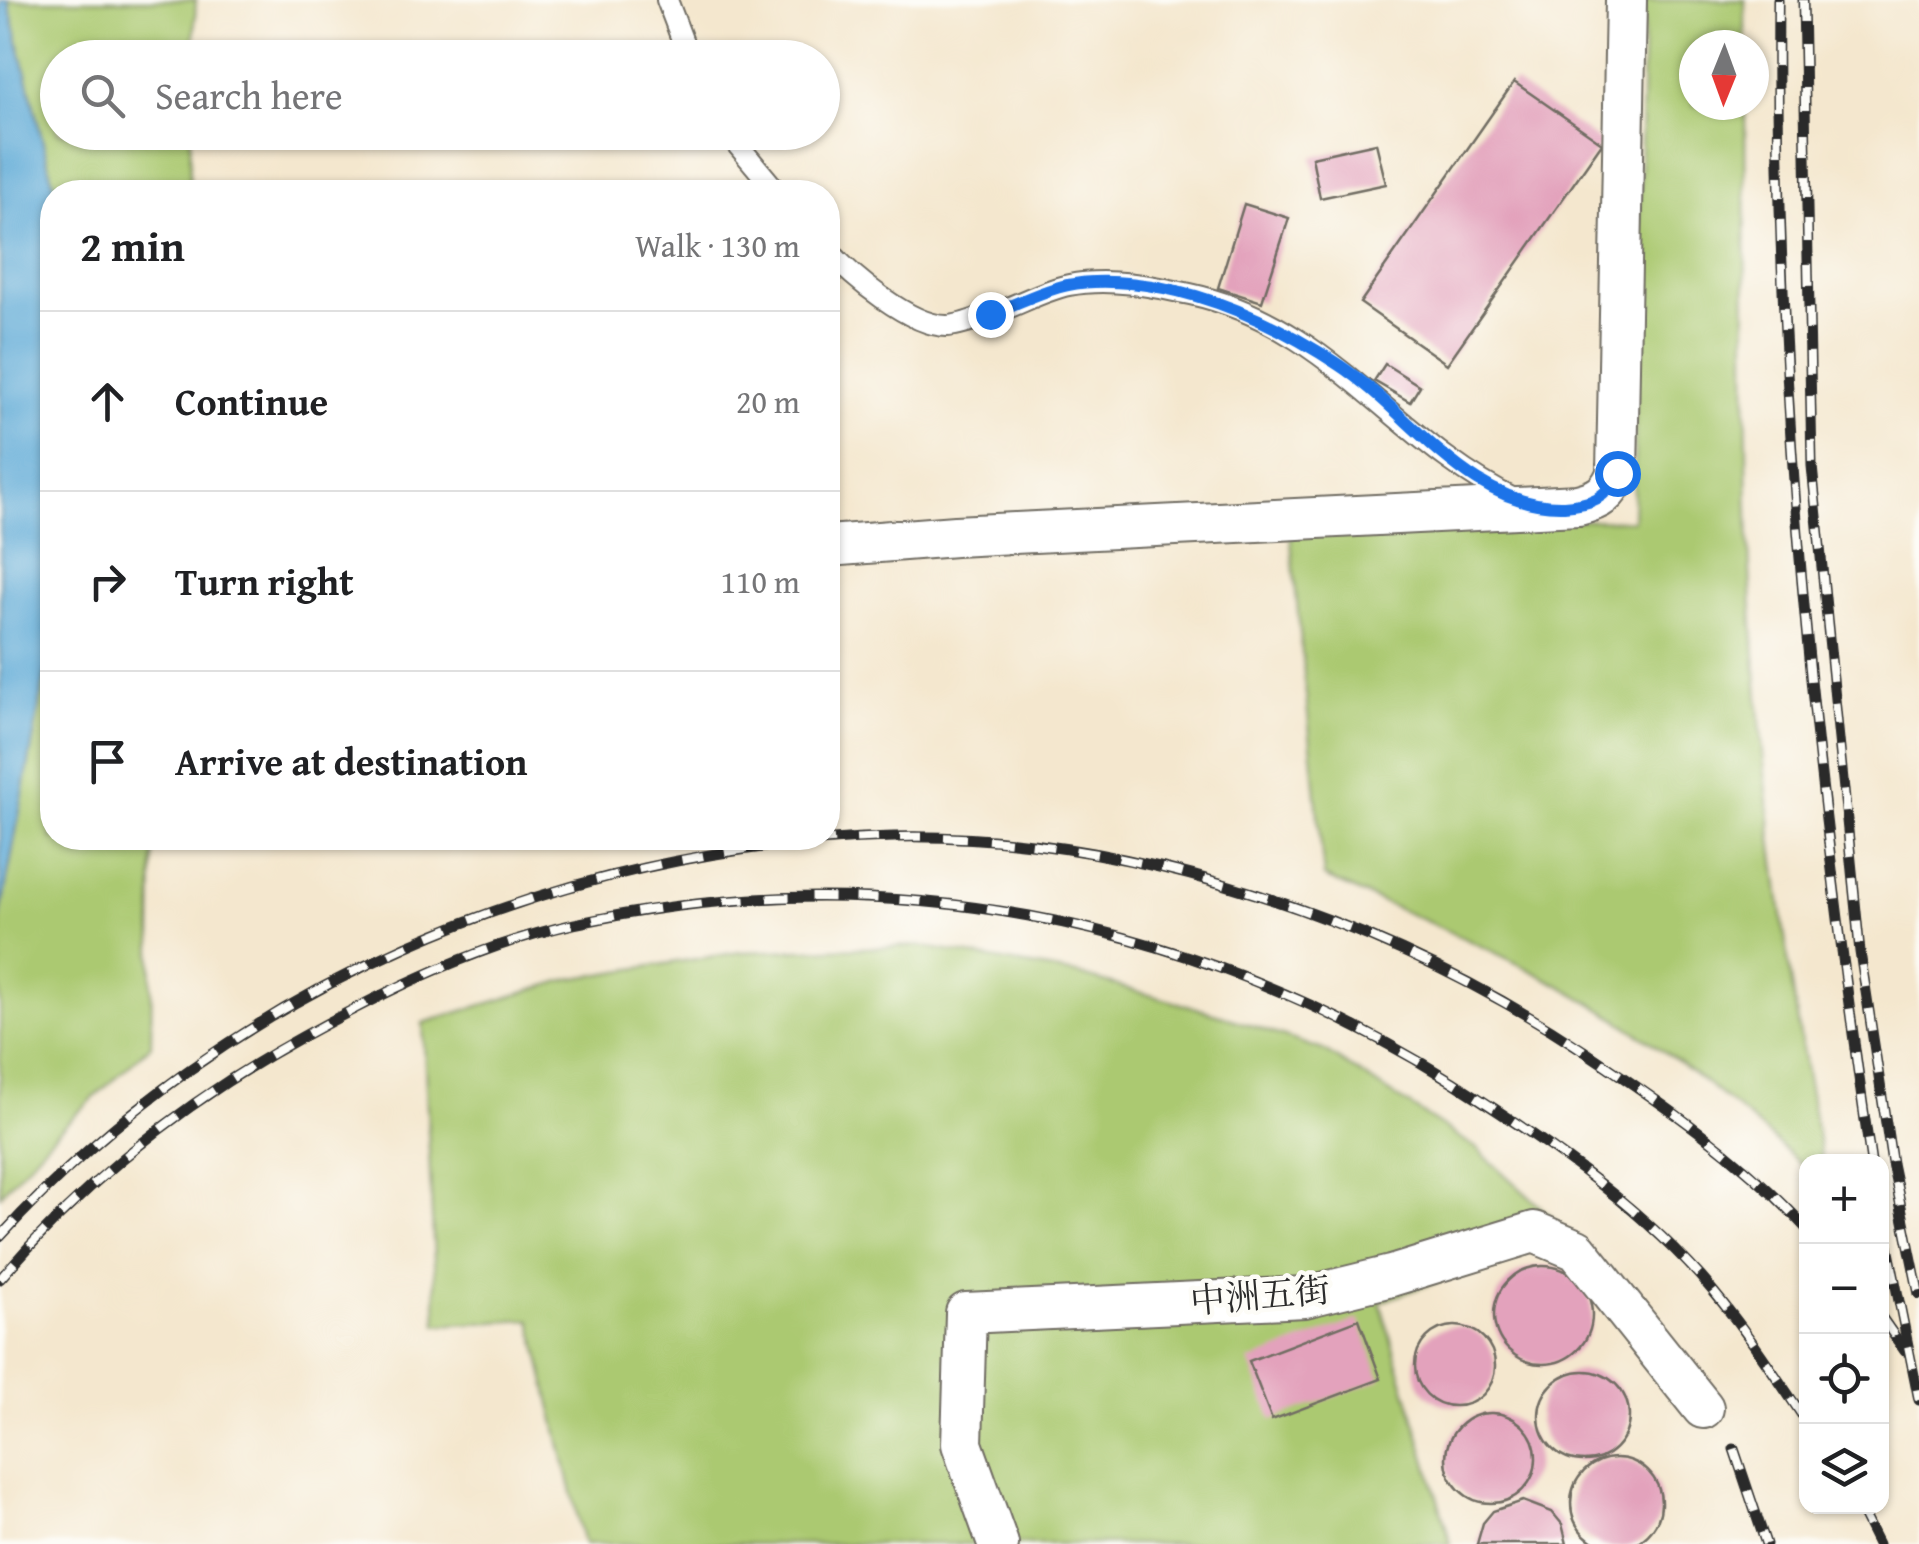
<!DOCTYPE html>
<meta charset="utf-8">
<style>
:root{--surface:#fff;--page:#f2f2f2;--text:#202124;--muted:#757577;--line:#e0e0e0}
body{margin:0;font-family:"Gentium Book Plus","Noto Serif TC",serif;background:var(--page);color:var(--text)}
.controls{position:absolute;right:30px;bottom:30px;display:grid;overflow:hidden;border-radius:20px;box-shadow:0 2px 8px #0004}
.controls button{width:90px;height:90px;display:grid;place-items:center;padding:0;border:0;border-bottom:2px solid var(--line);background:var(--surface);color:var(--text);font:50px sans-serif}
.compass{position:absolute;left:1679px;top:30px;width:90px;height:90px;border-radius:50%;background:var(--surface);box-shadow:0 2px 8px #0004;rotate:181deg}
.stop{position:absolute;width:30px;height:30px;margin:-22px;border:8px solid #1a73e8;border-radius:50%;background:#fff}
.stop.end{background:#1a73e8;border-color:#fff;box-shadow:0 2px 10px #0008}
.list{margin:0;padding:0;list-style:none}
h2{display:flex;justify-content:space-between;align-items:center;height:130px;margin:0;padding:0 40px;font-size:42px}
h2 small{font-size:32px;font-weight:400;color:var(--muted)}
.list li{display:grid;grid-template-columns:65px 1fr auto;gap:30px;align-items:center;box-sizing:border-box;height:180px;padding:0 40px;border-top:2px solid var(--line)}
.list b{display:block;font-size:38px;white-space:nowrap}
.list em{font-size:32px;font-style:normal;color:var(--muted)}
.icon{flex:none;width:55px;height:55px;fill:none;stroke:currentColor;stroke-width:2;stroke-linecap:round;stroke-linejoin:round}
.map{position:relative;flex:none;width:1919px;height:1544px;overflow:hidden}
.search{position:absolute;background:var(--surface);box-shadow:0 2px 8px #0004;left:40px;top:40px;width:800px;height:110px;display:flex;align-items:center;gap:25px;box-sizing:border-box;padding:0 35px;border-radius:55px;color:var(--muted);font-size:38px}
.panel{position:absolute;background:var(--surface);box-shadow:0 2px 8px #0004;left:40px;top:180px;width:800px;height:670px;border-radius:40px}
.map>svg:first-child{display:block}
.green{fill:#abc971;stroke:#6b7a4e;stroke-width:2.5}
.water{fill:#5faad7;stroke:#456a81;stroke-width:2.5}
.building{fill:#e3a2bc}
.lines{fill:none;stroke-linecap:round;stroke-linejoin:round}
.service-casing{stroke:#716d64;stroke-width:24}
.minor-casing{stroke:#716d64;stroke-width:44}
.service{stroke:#fff;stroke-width:20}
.minor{stroke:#fff;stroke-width:40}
.rail-casing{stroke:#2b2b2b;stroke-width:11}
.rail{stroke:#fdfcf7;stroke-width:8;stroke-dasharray:22;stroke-linecap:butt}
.route{stroke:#1a73e8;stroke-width:12}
.labels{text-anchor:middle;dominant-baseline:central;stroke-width:9;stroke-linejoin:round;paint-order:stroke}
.street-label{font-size:35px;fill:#2b2b2b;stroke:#fdfcf7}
</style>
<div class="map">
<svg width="1919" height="1544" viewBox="0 0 1919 1544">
<rect width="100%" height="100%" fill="#fdfcf7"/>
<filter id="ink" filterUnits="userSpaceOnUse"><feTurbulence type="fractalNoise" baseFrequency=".01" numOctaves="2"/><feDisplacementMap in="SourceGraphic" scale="20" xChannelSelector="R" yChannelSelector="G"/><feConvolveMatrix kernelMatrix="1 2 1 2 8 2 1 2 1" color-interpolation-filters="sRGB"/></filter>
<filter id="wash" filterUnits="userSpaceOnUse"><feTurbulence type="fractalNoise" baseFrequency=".0048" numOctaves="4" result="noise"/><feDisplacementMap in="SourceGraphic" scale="40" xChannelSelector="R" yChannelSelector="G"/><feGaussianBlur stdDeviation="2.25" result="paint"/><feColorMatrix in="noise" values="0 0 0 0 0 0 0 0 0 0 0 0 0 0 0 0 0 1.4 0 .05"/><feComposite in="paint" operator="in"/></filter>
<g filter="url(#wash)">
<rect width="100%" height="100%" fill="#f4e7ce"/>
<!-- green -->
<g class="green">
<polygon points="8,0 196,0 193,57 58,58 58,132 191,133 189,192 55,192"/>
<path d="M1644,0H1745V45H1694V105H1745C1746,241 1745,378 1748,514C1754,731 1782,949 1822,1161L1806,1162V1169C1752,1119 1695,1071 1633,1030C1539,966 1429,923 1324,877L1289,521L1633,520Z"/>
<polygon points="52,638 52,838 158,838 153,850 151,1045 56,1133 0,1195 0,918"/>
<polygon points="920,946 1076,974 1217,1014 1323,1050 1476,1148 1570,1234 1380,1302 1451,1544 584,1544 531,1320 437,1325 423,1023 569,979 740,952"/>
</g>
<!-- water -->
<polygon class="water" points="0,0 8,0 55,192 52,638 0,918"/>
<g id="blocks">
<!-- building -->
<g class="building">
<polygon points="1514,82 1602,143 1447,364 1360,303"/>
<polygon points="1376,143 1386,184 1320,198 1312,157"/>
<polygon points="1244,204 1289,218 1262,302 1218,288"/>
<polygon points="1385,364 1420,386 1410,402 1374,381"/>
<circle cx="1543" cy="1315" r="49"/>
<polygon points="1359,1319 1381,1379 1272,1420 1249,1361"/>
<circle cx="1455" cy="1366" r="40"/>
<circle cx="1584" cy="1416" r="45"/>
<circle cx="1491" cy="1458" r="45"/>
<circle cx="1616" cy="1503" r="45"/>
<polygon points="1523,1501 1552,1512 1562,1524 1567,1544 1477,1544 1483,1523 1493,1511"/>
</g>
</g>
</g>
<g filter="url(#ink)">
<use href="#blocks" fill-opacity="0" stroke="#716d64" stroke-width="2.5"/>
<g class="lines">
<!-- service casing -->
<g class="service-casing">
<g id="service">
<polyline points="667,0 689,58"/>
<polyline points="727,132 777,192"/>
<path d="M828,250C851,276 910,326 947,326C960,326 978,318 991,314C1017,306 1043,290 1069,285C1108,277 1152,286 1190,294C1330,324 1397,444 1516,500"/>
</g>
</g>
<!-- minor casing -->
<g class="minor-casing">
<g id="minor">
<path d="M828,546L955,536L1578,505C1599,500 1609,494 1617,473L1626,0"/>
<polyline points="998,1544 962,1444 966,1313 1305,1297 1391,1276 1534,1232 1577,1250 1703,1408"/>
</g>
</g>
<!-- service -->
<use href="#service" class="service"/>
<!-- minor -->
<use href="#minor" class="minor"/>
<!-- rail casing -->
<g class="rail-casing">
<g id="rail">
<path d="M1778,0C1774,389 1815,777 1871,1162"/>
<polyline points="1803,0 1812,466 1860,952 1892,1163 1919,1294"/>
<polyline points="1882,1217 1919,1400"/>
<path d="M0,1237C228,988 557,845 894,837C1131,832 1389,922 1584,1051C1662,1103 1742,1158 1806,1228"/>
<path d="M0,1279C86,1180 187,1100 302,1037C387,990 479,945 574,924C881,857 1188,917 1453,1082C1541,1138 1630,1198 1701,1277C1740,1321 1773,1372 1806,1421"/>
<polyline points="1882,1318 1905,1351"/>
<polyline points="1734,1449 1766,1544"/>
<polyline points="1859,1506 1878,1544"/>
</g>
</g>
<!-- rail -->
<use href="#rail" class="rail"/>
</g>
</g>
<g class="lines" filter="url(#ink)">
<!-- route -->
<path class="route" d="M990,314C1015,305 1042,290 1068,285C1107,277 1159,285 1196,296C1247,311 1295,336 1339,365C1412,413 1469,509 1564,506C1591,504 1607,499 1617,473"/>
</g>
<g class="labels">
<!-- street labels -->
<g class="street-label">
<text transform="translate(1260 1295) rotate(-5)">中洲五街</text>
</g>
</g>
</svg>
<div class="controls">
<button>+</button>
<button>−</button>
<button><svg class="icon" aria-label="locate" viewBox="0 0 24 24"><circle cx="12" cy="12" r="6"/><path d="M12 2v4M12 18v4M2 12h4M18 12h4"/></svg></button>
<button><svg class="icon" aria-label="layers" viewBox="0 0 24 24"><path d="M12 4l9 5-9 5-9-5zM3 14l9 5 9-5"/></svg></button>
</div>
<svg class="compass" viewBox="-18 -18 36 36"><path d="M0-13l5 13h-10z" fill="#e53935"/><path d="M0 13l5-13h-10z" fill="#757577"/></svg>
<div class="stop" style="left:1617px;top:473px"></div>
<div class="stop end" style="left:990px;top:314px"></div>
<div class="search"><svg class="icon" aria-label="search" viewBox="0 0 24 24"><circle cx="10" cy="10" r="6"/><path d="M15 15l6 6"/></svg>Search here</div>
<section class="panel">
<h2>2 min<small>Walk · 130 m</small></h2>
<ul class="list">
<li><svg class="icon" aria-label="ahead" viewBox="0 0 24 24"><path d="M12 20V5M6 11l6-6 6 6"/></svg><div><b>Continue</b></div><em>20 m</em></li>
<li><svg class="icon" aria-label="right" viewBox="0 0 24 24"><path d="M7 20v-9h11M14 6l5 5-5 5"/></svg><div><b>Turn right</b></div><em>110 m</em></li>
<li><svg class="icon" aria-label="arrive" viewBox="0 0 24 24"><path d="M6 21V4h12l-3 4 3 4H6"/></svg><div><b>Arrive at destination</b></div></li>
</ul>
</section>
</div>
